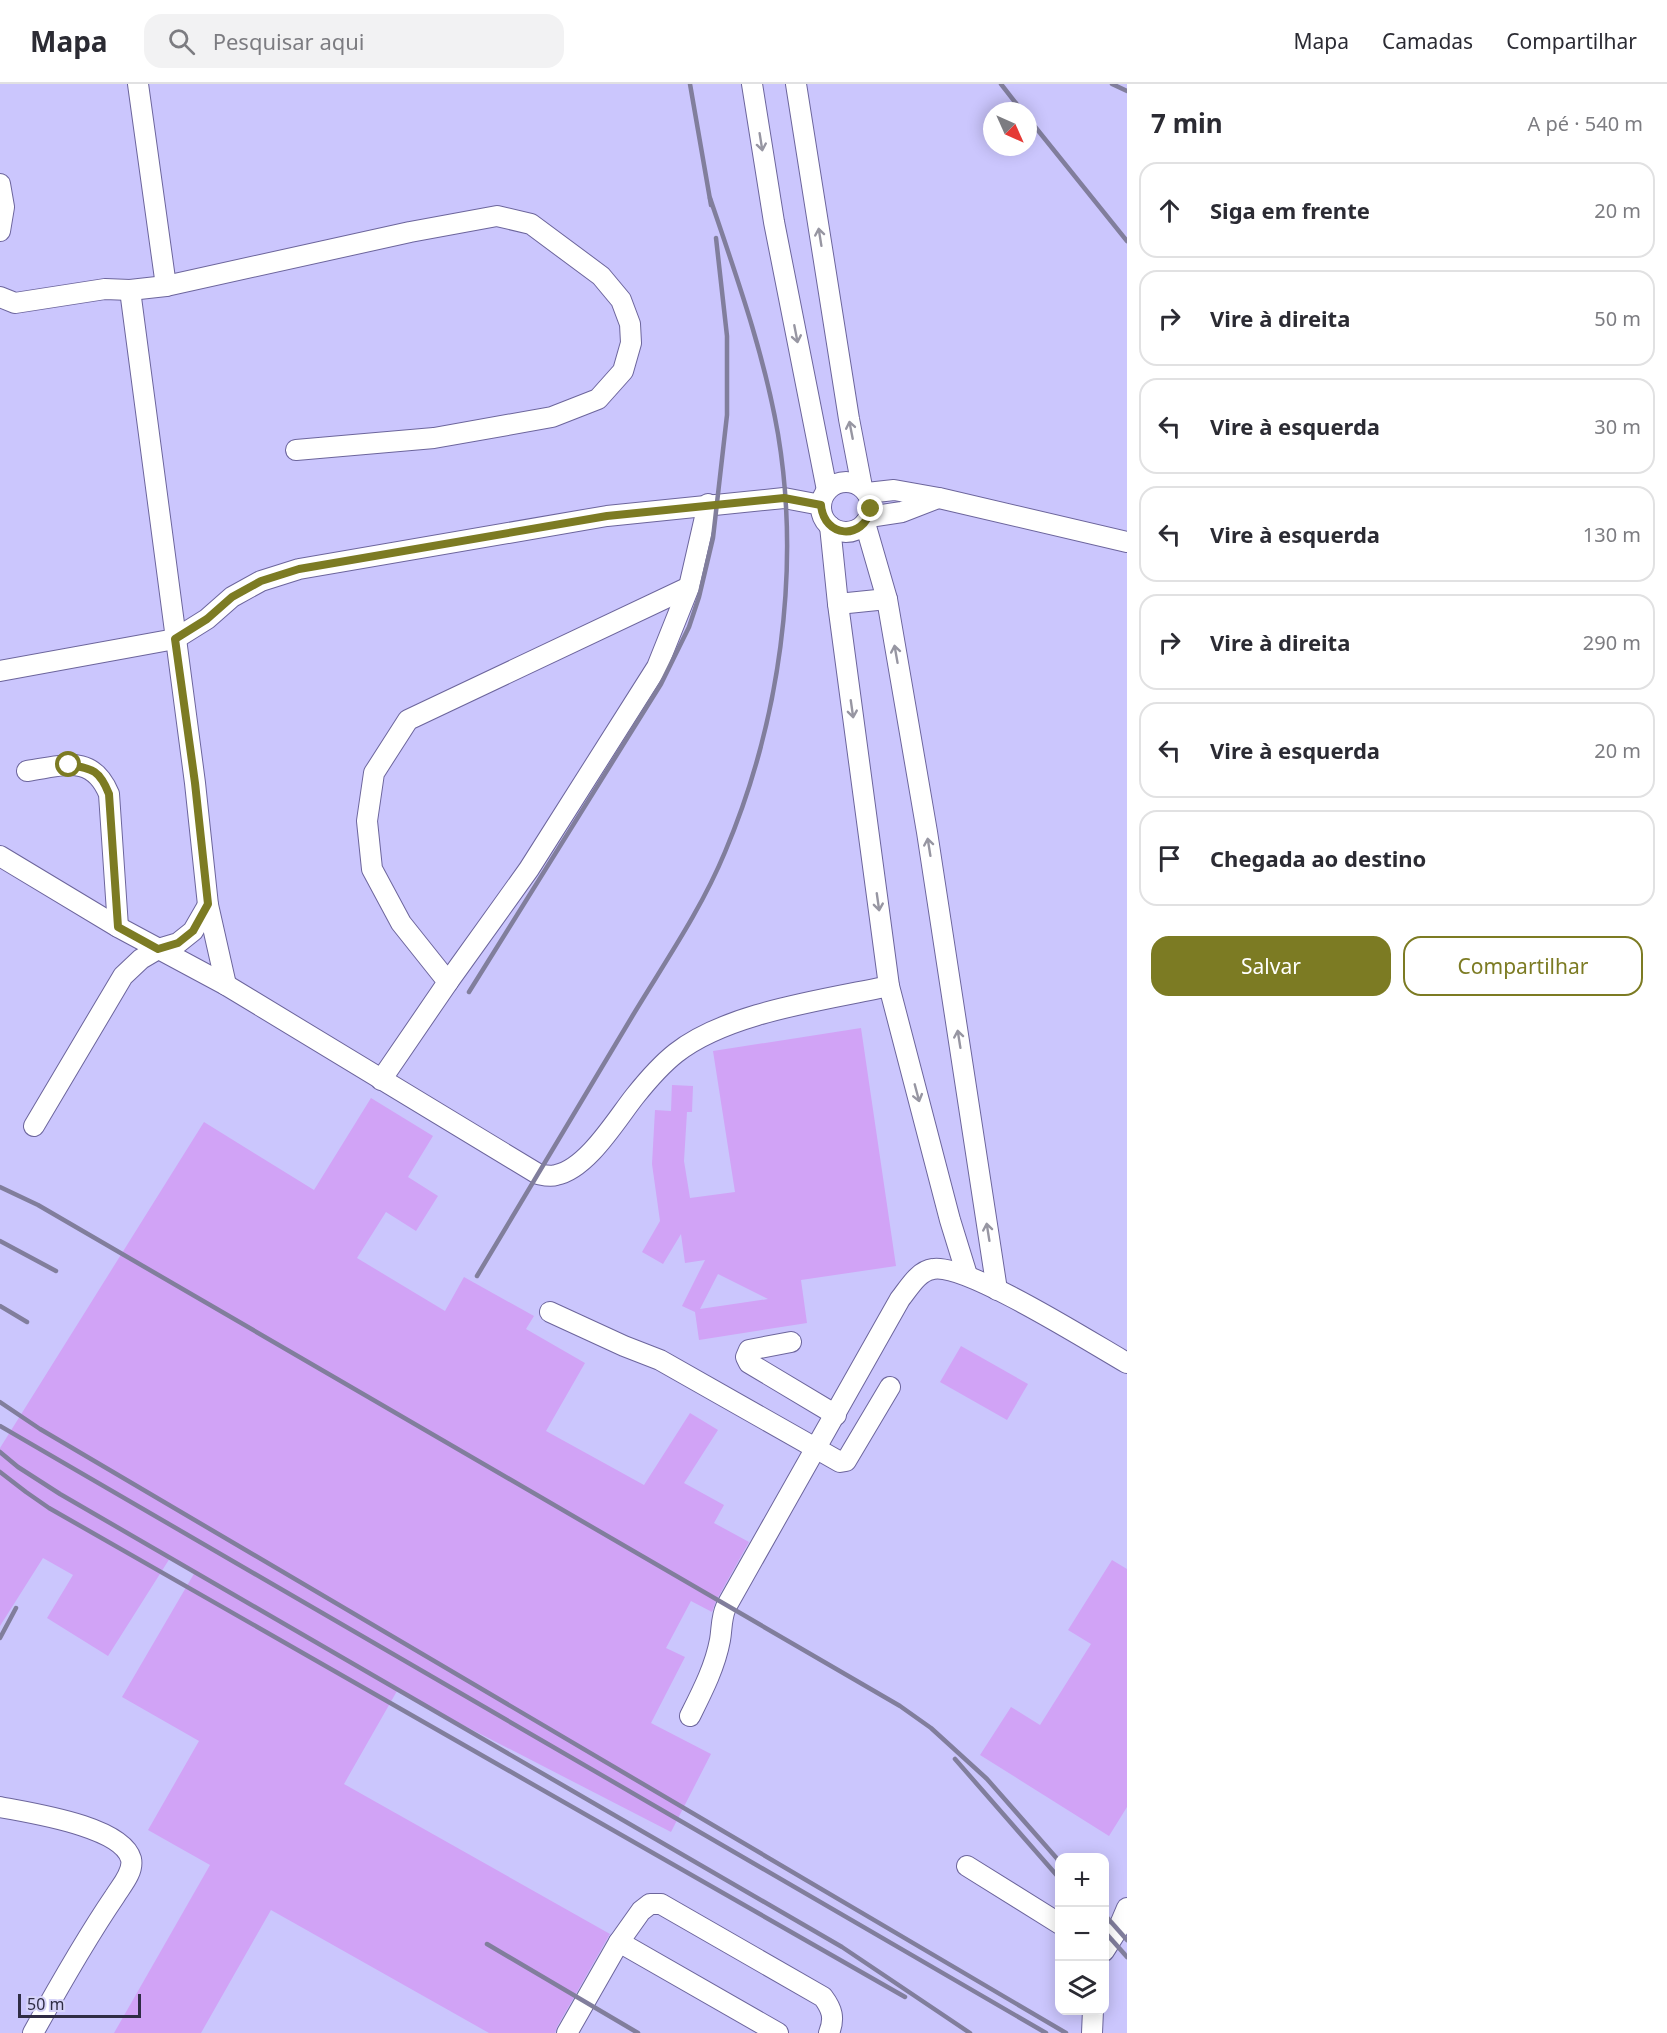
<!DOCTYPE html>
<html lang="pt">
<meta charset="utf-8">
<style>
:root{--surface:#fff;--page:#f2f2f3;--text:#2b2b33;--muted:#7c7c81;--line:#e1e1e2;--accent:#7c7b23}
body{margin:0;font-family:"Noto Sans",sans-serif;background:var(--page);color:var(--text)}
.controls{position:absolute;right:18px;bottom:18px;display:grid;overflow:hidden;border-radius:12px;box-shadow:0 3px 15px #0003}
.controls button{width:54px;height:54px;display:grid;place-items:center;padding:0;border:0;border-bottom:2px solid var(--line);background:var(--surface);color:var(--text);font:30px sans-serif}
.compass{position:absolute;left:983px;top:18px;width:54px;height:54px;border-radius:50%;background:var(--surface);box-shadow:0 3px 15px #0003;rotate:135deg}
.scale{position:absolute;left:18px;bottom:15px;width:123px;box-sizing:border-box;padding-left:6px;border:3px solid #2f2c44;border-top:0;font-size:16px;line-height:21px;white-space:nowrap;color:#2f2c44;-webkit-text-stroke:4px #d6d3f9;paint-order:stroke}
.stop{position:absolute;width:18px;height:18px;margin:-14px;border:4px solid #7c7b23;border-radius:50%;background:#fff}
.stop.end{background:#7c7b23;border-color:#fff;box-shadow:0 2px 6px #0008}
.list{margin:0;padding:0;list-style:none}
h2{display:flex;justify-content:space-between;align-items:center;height:78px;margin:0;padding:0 24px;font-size:26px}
h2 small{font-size:20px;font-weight:400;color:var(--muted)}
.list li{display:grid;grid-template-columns:39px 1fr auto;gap:18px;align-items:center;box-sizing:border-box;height:96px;margin:0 12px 12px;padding:0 12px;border:2px solid var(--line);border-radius:18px}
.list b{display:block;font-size:22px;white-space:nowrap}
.list em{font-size:20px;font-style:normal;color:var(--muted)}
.actions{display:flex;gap:12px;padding:18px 24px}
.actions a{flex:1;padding:14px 0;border:2px solid var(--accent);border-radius:18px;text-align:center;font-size:21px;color:var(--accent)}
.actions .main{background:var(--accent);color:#fff}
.icon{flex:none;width:33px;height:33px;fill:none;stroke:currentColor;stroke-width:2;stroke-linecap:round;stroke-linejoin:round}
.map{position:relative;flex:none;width:1127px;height:1949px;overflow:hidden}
header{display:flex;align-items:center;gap:36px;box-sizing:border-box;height:84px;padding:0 30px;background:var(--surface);border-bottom:2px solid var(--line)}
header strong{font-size:28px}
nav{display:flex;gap:33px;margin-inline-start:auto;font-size:21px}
.search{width:420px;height:54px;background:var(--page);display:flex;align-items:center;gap:15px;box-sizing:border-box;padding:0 21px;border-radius:18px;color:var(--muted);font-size:22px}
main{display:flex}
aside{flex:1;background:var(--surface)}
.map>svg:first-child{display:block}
.built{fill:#cbc6fd;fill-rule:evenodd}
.building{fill:#d1a3f6;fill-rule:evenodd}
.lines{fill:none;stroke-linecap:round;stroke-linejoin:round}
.minor-casing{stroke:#6c659c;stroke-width:22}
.minor{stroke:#fff;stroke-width:20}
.rail{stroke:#817e9c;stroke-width:4.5}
.oneway{stroke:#9796a2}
.route{stroke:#7c7b23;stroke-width:8}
</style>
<header>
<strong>Mapa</strong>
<div class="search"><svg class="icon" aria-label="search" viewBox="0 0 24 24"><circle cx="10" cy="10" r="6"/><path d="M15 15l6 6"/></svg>Pesquisar aqui</div>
<nav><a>Mapa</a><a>Camadas</a><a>Compartilhar</a></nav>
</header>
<main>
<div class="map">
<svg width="1127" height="1949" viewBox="0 0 1127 1949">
<rect width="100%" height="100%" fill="#d6d3f9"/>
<!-- built -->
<path class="built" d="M0,0H1127V1949H0ZM992,27H1028V63H992ZM1060,1774H1104V1926H1060Z"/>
<!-- building -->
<g class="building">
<path d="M861,944L896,1182L801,1196L807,1239L699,1256L695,1228L682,1222L705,1176L685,1179L681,1150L663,1180L642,1168L660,1137L652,1080L655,1026L671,1027L672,1001L693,1002L692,1028H687L684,1077L690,1114L735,1108L713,967ZM718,1190L768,1215L700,1225Z"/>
<polygon points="371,1014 433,1052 408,1093 438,1112 416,1147 386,1128 357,1174 445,1227 464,1193 534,1232 526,1245 585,1279 546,1347 644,1401 690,1329 718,1346 684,1399 724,1421 714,1439 749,1458 716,1517 712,1528 691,1517 666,1564 685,1573 651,1639 711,1670 671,1748 397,1607 344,1700 610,1850 557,1943 555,1949 489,1949 271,1826 201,1949 114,1949 210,1781 148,1746 199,1657 122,1613 195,1488 170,1474 108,1572 47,1534 73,1491 43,1474 0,1542 0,1364 204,1038 314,1106"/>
<polygon points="961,1262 1028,1300 1007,1336 940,1298"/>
<polygon points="1112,1476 1127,1485 1127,1723 1109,1752 980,1671 1011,1623 1040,1641 1091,1560 1068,1546"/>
</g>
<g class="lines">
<!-- minor casing -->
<g class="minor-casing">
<g id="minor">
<polyline points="138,0 166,202"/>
<polyline points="752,0 774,138 827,406"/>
<polyline points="796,0 849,335 862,403"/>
<polyline points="0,100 4,123 0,147"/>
<polyline points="130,206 195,699 208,821 226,901"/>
<polyline points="0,213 15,219 105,205 130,206 166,202 410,148 497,132 531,140 601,192 621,216 630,240 631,259 623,287 598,315 552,333 434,354 296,366"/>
<circle cx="846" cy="423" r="25"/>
<polyline points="867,409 894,406 939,414 1127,458"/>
<polyline points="869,433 902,428 938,414"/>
<polyline points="865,439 887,515 927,748 997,1206"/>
<polyline points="830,442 838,520 889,902 950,1136 967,1191"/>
<polyline points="838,520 887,515"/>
<polyline points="0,587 175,555 207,535 232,513 261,497 299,485 607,432 784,414 821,421"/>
<path d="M27,687C63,682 92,669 109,710L118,843"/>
<path d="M0,772L118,843L226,901L538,1090C543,1091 550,1093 556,1091C587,1085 616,1036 635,1012C647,997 662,980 676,969C728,928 825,916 889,902"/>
<polyline points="448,898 529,785 657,583 689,503 708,420"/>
<polyline points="381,996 448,898 401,839 372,785 367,737 374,689 408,636 689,503"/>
<polyline points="34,1042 123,892 141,875 158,865 178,859 193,847 208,821"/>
<polyline points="550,1228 624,1262 660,1276 840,1378 846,1377 890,1303"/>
<polyline points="791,1258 749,1266 746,1273 749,1279 836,1331"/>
<path d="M690,1632C702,1608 715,1583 720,1556C722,1545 721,1534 726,1523L900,1215C909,1204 918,1187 933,1185C966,1179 1092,1259 1127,1279"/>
<path d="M0,1723C30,1729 122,1742 131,1775C134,1788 121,1802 115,1812C85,1856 59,1902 33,1949"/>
<polyline points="967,1782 1060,1840"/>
<polyline points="619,1858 778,1949"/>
<polyline points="1104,1867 1118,1845 1127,1824"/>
<path d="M567,1949L619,1858L641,1827L650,1820H661L823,1913C832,1925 835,1934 829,1949"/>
<polyline points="1092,1949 1093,1926"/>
</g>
</g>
<!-- minor -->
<use href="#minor" class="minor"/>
<!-- rail -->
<g class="rail">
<polyline points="690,0 711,121"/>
<polyline points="1001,0 1022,27"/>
<polyline points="1112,0 1127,7"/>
<polyline points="1028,34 1127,157"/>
<polyline points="469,908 661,600 689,543 699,513 713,454 727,331 727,252 716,154"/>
<polyline points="0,1103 38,1121 900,1622 931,1644 987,1695 1060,1778"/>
<polyline points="0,1157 56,1187"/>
<path d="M477,1192C529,1105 581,1018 633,931C665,878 701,826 725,768C779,640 801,488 778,350C764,269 736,191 710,114"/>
<polyline points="0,1222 27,1238"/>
<polyline points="0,1318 40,1345 1066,1949"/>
<polyline points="0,1342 1046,1949"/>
<polyline points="0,1368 18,1383 60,1410 842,1863 970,1949"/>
<polyline points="0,1388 26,1408 49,1424 905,1913"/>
<polyline points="0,1554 16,1524"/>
<polyline points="955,1675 1060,1795"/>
<polyline points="1104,1830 1127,1856"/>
<polyline points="1104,1847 1127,1873"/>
<polyline points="487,1860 638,1949"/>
</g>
</g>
<!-- one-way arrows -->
<defs><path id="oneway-shaft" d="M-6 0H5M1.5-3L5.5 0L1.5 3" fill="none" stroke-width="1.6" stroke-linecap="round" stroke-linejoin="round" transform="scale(1.5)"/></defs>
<g class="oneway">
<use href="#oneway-shaft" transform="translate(761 58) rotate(81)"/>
<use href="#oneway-shaft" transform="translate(820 153) rotate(-99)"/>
<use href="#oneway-shaft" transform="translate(796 250) rotate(79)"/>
<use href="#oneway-shaft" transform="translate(851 346) rotate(-101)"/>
<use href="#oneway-shaft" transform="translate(896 570) rotate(-100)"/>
<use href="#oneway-shaft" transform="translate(852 625) rotate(82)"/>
<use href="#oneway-shaft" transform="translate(929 763) rotate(-99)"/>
<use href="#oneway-shaft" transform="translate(878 818) rotate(82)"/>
<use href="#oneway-shaft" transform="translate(959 955) rotate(-99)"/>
<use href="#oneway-shaft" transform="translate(917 1009) rotate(75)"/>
<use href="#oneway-shaft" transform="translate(988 1148) rotate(-99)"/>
</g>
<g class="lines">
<!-- route -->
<path class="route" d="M69,681C93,684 100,687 109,710L118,843L158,865L178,859L193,847L208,820L195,699L175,555L207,535L232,513L261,497L299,485L607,432L784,414L821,421C824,454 863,457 871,425"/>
</g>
</svg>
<div class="controls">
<button>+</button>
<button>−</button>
<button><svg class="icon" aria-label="layers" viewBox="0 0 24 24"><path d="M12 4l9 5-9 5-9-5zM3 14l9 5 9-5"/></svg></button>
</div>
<svg class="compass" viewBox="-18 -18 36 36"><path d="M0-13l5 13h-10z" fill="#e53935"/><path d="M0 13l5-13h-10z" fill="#7c7c81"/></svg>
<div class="scale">50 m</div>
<div class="stop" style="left:69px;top:681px"></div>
<div class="stop end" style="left:871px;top:425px"></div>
</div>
<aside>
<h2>7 min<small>A pé · 540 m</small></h2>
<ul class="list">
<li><svg class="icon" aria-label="ahead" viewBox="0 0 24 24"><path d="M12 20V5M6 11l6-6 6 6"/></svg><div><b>Siga em frente</b></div><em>20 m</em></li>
<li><svg class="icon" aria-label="right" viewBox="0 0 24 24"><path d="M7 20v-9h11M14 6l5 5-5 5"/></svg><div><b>Vire à direita</b></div><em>50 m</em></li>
<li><svg class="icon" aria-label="left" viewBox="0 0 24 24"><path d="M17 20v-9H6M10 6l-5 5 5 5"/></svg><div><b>Vire à esquerda</b></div><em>30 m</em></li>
<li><svg class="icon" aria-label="left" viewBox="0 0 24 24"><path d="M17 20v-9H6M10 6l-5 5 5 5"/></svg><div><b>Vire à esquerda</b></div><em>130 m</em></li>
<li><svg class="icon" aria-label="right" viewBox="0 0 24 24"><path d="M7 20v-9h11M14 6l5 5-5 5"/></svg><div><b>Vire à direita</b></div><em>290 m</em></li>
<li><svg class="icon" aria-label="left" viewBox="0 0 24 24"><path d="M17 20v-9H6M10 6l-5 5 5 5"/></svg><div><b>Vire à esquerda</b></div><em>20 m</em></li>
<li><svg class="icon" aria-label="arrive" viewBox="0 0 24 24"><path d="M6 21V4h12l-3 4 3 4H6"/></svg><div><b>Chegada ao destino</b></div></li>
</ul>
<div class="actions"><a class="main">Salvar</a><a>Compartilhar</a></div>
</aside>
</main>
